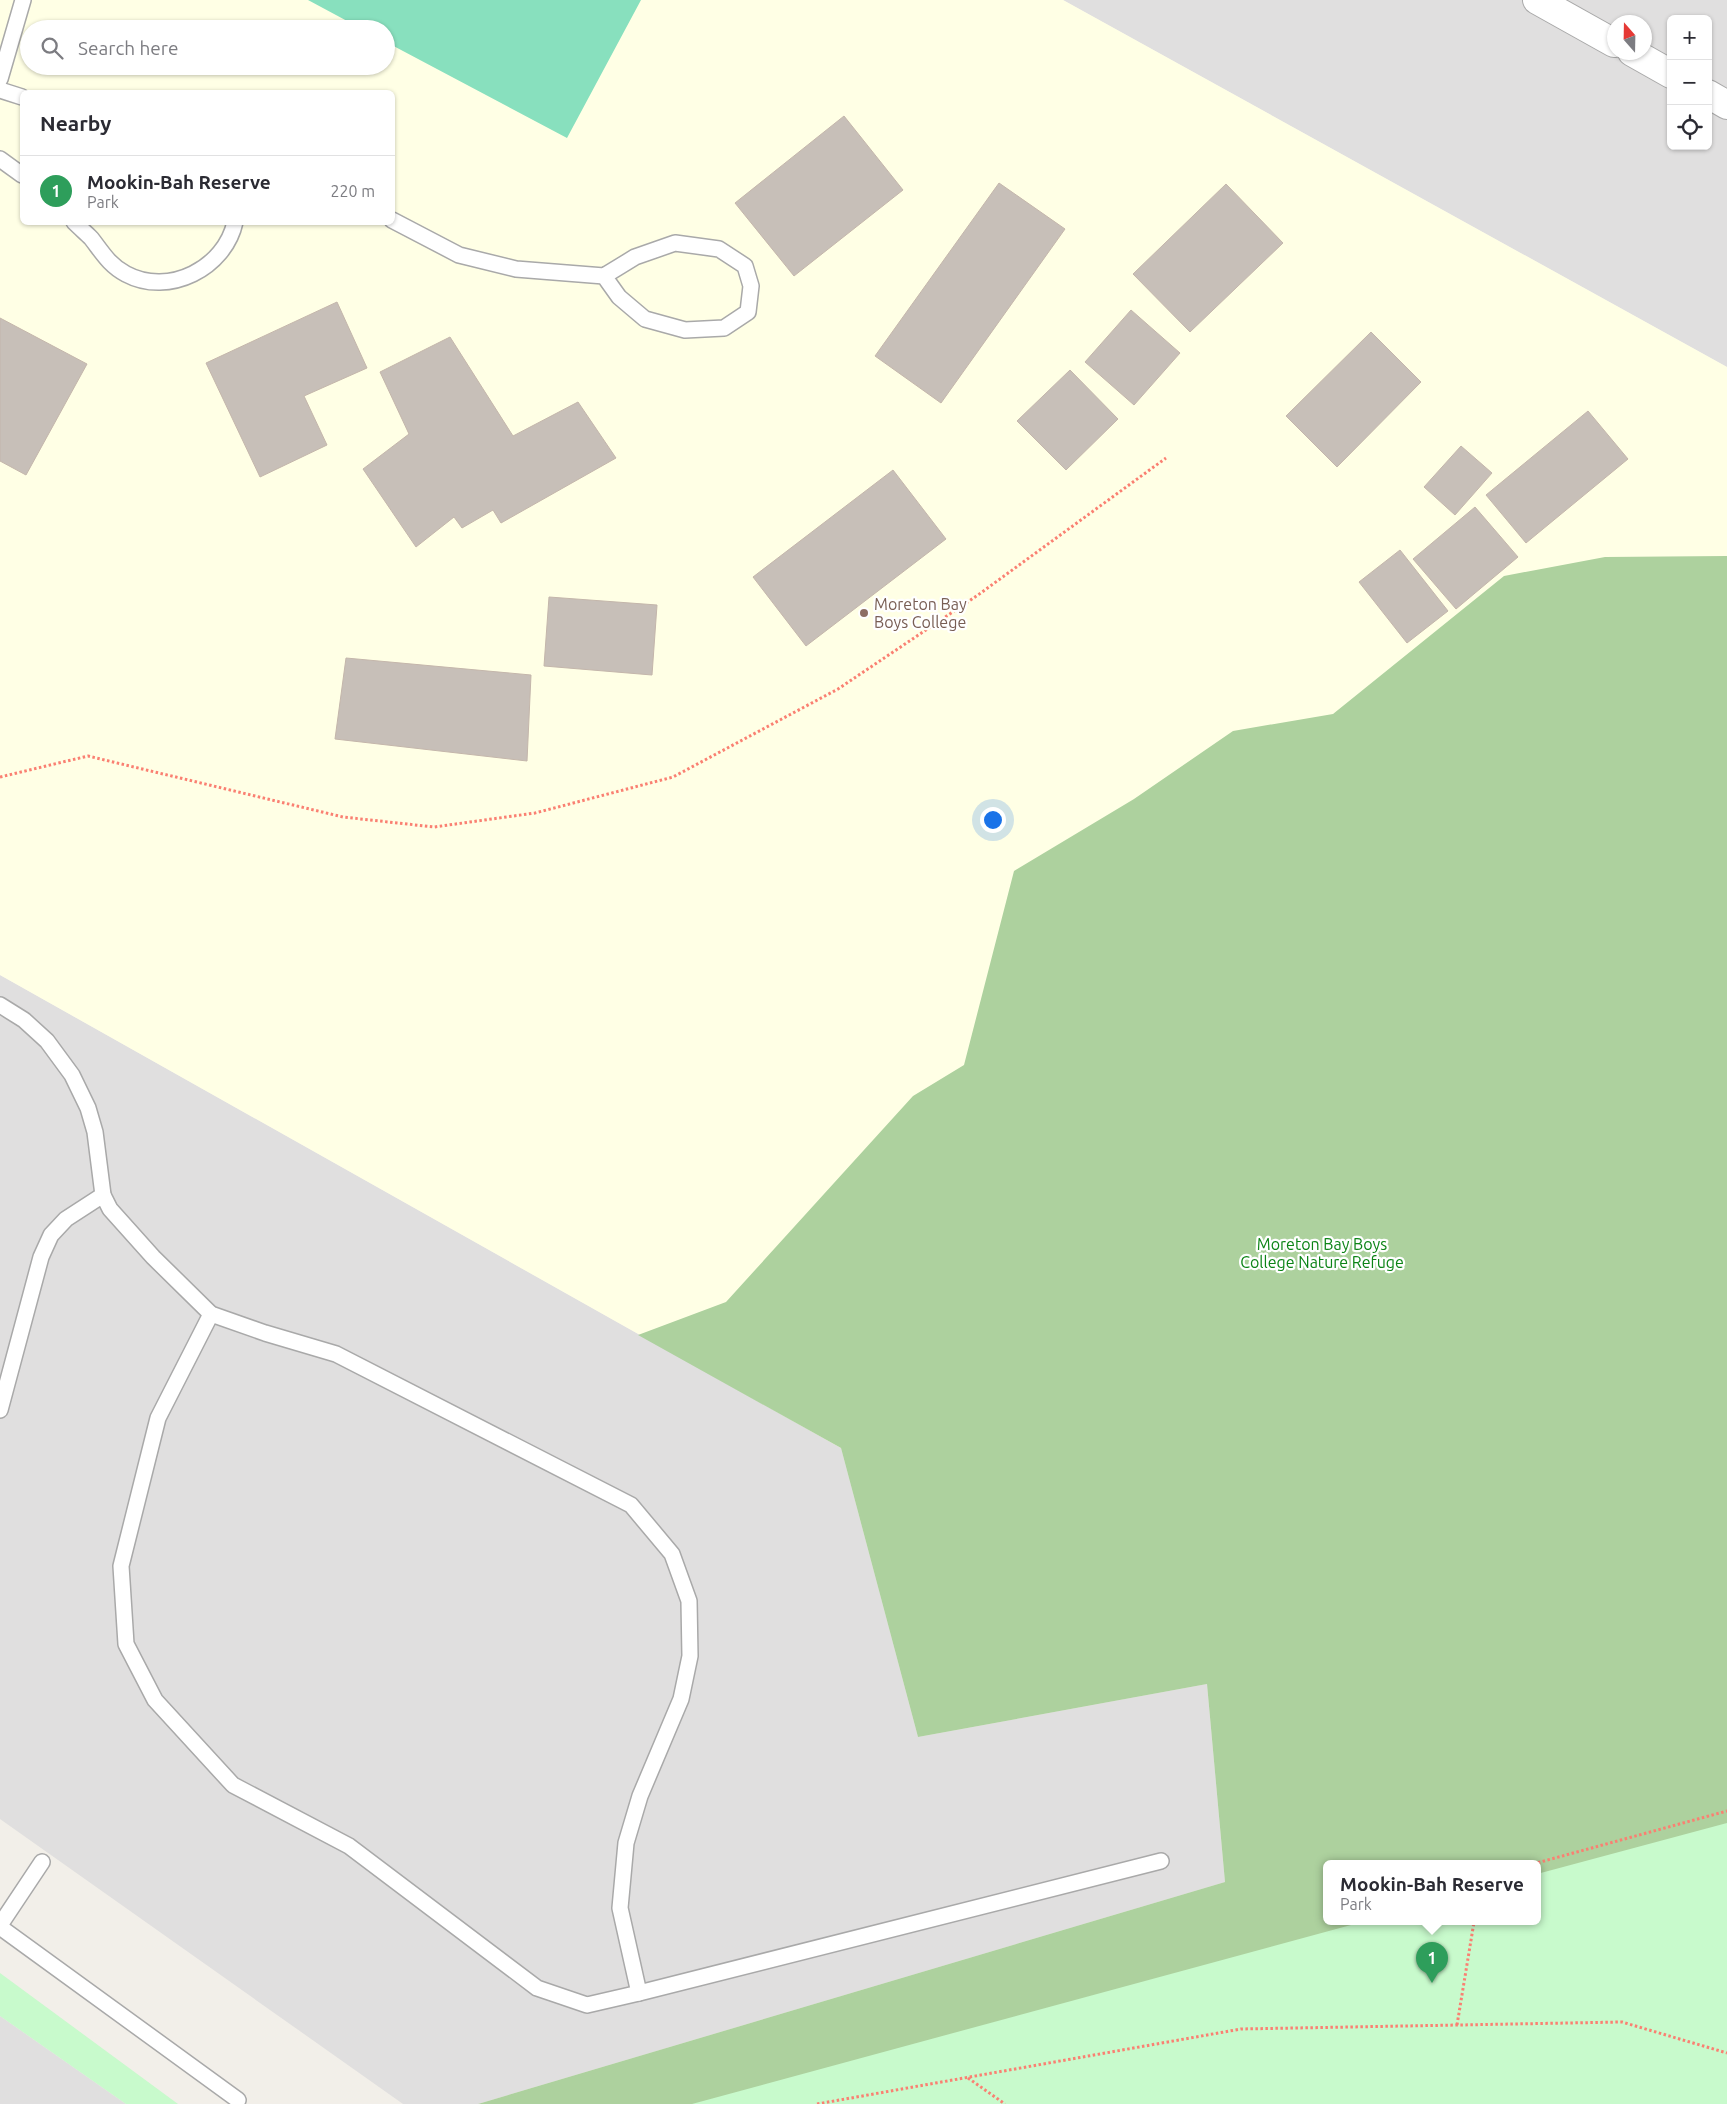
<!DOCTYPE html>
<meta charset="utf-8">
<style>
:root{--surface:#fff;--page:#f2f2f3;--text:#2b2b33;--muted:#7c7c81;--line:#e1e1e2;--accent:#d40000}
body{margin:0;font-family:Ubuntu,sans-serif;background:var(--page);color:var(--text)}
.controls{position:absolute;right:15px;top:15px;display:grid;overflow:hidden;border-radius:8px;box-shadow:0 1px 4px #0004}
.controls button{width:45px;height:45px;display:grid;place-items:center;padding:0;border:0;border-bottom:1px solid var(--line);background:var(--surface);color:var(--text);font:25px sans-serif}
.compass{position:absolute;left:1607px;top:15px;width:45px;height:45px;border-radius:50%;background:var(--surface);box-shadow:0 1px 4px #0004;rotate:340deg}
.you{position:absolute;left:992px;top:819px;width:18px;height:18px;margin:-12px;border:4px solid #fff;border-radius:50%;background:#1a73e8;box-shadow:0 0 0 8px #1a73e833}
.badge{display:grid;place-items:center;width:32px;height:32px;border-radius:50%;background:var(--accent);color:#fff;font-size:16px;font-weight:700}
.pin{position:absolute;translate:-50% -41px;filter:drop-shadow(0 1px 2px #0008)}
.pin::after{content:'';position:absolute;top:26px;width:18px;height:15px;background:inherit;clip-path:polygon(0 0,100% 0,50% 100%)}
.popup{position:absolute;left:1323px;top:1860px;width:218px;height:65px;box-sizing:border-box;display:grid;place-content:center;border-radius:8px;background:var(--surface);filter:drop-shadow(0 1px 4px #0005);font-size:16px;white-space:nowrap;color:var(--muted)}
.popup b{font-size:19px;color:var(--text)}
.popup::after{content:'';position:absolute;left:50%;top:100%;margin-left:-10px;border:10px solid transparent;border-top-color:var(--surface)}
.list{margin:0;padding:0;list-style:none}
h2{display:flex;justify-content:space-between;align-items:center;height:65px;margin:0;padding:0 20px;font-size:21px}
h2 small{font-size:16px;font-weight:400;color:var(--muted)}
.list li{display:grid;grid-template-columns:32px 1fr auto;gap:15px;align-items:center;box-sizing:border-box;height:70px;padding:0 20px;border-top:1px solid var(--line)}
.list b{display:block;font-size:19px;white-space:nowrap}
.list p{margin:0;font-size:16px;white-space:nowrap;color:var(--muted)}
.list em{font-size:16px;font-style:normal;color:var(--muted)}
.icon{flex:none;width:28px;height:28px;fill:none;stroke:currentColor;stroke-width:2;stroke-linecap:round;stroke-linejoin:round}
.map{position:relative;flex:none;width:1727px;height:2104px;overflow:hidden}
.search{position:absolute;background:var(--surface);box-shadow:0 1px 4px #0004;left:20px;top:20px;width:375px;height:55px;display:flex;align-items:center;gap:12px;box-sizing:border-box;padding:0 18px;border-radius:28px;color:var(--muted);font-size:19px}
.panel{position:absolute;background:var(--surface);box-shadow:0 1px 4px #0004;left:20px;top:90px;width:375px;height:135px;border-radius:8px}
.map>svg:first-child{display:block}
.residential{fill:#e0dfdf;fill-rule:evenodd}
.education{fill:#ffffe5;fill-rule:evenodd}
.forest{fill:#add19e;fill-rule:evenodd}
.park{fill:#c8facc}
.pitch{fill:#88e0be}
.building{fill:#c7bfb8;stroke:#c4b6ab}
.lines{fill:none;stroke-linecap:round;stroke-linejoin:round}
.service-casing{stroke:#a9a9a9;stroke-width:18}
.minor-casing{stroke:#a9a9a9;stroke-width:30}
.path{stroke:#fa8072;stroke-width:3;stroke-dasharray:2.5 2.5;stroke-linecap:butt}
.service{stroke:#fff;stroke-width:15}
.minor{stroke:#fff;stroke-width:28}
.education-dot{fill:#8d6e63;stroke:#fff;stroke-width:2}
.labels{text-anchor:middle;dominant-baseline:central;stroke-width:4.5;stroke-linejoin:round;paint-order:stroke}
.education-label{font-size:16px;fill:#785e54;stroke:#fff;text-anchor:start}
.park-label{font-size:16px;fill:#0c8416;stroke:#fff}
</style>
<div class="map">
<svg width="1727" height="2104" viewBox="0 0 1727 2104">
<rect width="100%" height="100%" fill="#f2efe9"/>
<!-- residential -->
<g class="residential">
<path d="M1063,0H1727V367ZM1671,19H1708V146H1671ZM1614,22H1644V52H1614Z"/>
<polygon points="0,975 841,1448 918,1737 1207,1684 1225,1882 478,2104 403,2104 0,1819"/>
<polygon points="0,2016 126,2104 0,2104"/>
</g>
<!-- education -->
<path class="education" d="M0,0H1063L1727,367V859L1097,1592L0,975ZM29,29H386V66H29ZM22,92H392V222H22Z"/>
<!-- forest -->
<path class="forest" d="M1727,556V2104H478L1225,1882L1207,1684L918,1737L841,1448L638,1335L726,1302L913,1096L964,1065L1014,871L1134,799L1233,731L1333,714L1504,576L1605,557ZM1327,1864H1537V1922H1327Z"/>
<!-- park -->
<g class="park">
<polygon points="1727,1823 1727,2104 692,2104 1362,1922 1537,1922 1537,1874"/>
<polygon points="0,1973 178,2104 126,2104 0,2016"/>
</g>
<!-- pitch -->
<polygon class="pitch" points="308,0 641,0 567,138 386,42 386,29 362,29"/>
<!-- building -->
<g class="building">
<polygon points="844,116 903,190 794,276 735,203"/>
<polygon points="999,183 1065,229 941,403 875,356"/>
<polygon points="1226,184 1283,243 1190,332 1133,274"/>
<polygon points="337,302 367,368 304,396 327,445 260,477 206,363"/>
<polygon points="1131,310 1180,353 1134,405 1085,362"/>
<polygon points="0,318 87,364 26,475 0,461"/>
<polygon points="1371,332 1421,382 1337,467 1286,416"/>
<polygon points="450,337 513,436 578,402 616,458 501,523 493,510 462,528 454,517 416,547 363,469 409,434 380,372"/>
<polygon points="1070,370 1118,419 1066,470 1017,421"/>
<polygon points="1588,411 1628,459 1526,543 1486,495"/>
<polygon points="1461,446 1492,473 1455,515 1424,487"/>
<polygon points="893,470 946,539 806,646 753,577"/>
<polygon points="1475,507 1518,557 1456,609 1413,559"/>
<polygon points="1400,550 1448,611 1407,643 1359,582"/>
<polygon points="549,597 657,605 652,675 544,666"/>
<polygon points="346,658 531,675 527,761 335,739"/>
</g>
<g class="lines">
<!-- service casing -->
<g class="service-casing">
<g id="service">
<polyline points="0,79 23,0"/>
<polyline points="0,90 22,97"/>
<polyline points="0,159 22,175"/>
<polyline points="392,220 459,255 516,269 604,276 635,257 675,243 719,249 745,266 751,286 748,312 724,328 685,330 645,319 619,297 604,276"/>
<path d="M74,222C80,228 86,233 91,238C102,252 109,265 126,274C169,297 225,268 235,222"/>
<polyline points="0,1005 24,1020 47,1041 72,1075 88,1108 95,1132 103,1195 110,1209 153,1257 211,1314 265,1333 336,1354 631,1505 672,1554 689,1601 690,1656 681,1699 640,1796 626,1843 620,1908 639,1993 1161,1861"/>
<polyline points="211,1314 158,1418 121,1566 126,1644 155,1700 233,1785 349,1846 537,1988 587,2005 639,1993"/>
<polyline points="0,1410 41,1257 51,1235 66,1219 103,1195"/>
<polyline points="0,1925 42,1862"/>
<polyline points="0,1927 238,2100"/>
</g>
</g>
<!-- minor casing -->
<g class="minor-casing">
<g id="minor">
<polyline points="1537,0 1614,43"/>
<polyline points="1632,52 1671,74"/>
<polyline points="1708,94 1727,105"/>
</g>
</g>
<!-- path -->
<g class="path">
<polyline points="0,777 88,756 343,817 434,827 535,813 673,777 838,689 978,595 1166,458"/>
<polyline points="1533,1864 1727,1811"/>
<polyline points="1457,2025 1474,1922"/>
<polyline points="968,2078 1005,2104"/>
<polyline points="817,2104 1241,2029 1622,2022 1727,2053"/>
</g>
<!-- service -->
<use href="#service" class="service"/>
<!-- minor -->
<use href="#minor" class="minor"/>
</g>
<!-- markers -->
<circle class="education-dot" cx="864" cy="613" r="5"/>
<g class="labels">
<!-- education labels -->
<g class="education-label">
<text x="874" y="604">Moreton Bay<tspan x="874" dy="18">Boys College</tspan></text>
</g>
<!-- park labels -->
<g class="park-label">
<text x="1322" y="1244">Moreton Bay Boys<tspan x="1322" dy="18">College Nature Refuge</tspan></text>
</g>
</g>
</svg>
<div class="controls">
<button>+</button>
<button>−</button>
<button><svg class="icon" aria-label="locate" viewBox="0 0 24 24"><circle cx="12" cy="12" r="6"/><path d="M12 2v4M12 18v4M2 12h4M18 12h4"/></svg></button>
</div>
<svg class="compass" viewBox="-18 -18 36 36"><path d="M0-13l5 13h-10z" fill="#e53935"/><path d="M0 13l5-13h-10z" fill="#7c7c81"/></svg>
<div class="you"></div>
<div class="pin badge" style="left:1432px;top:1983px;background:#2e9e5b">1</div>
<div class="popup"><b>Mookin-Bah Reserve</b>Park</div>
<div class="search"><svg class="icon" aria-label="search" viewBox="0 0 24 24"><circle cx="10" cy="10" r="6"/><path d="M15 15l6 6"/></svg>Search here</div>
<section class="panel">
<h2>Nearby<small></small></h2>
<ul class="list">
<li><span class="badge" style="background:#2e9e5b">1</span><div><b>Mookin-Bah Reserve</b><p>Park</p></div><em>220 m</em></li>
</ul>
</section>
</div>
